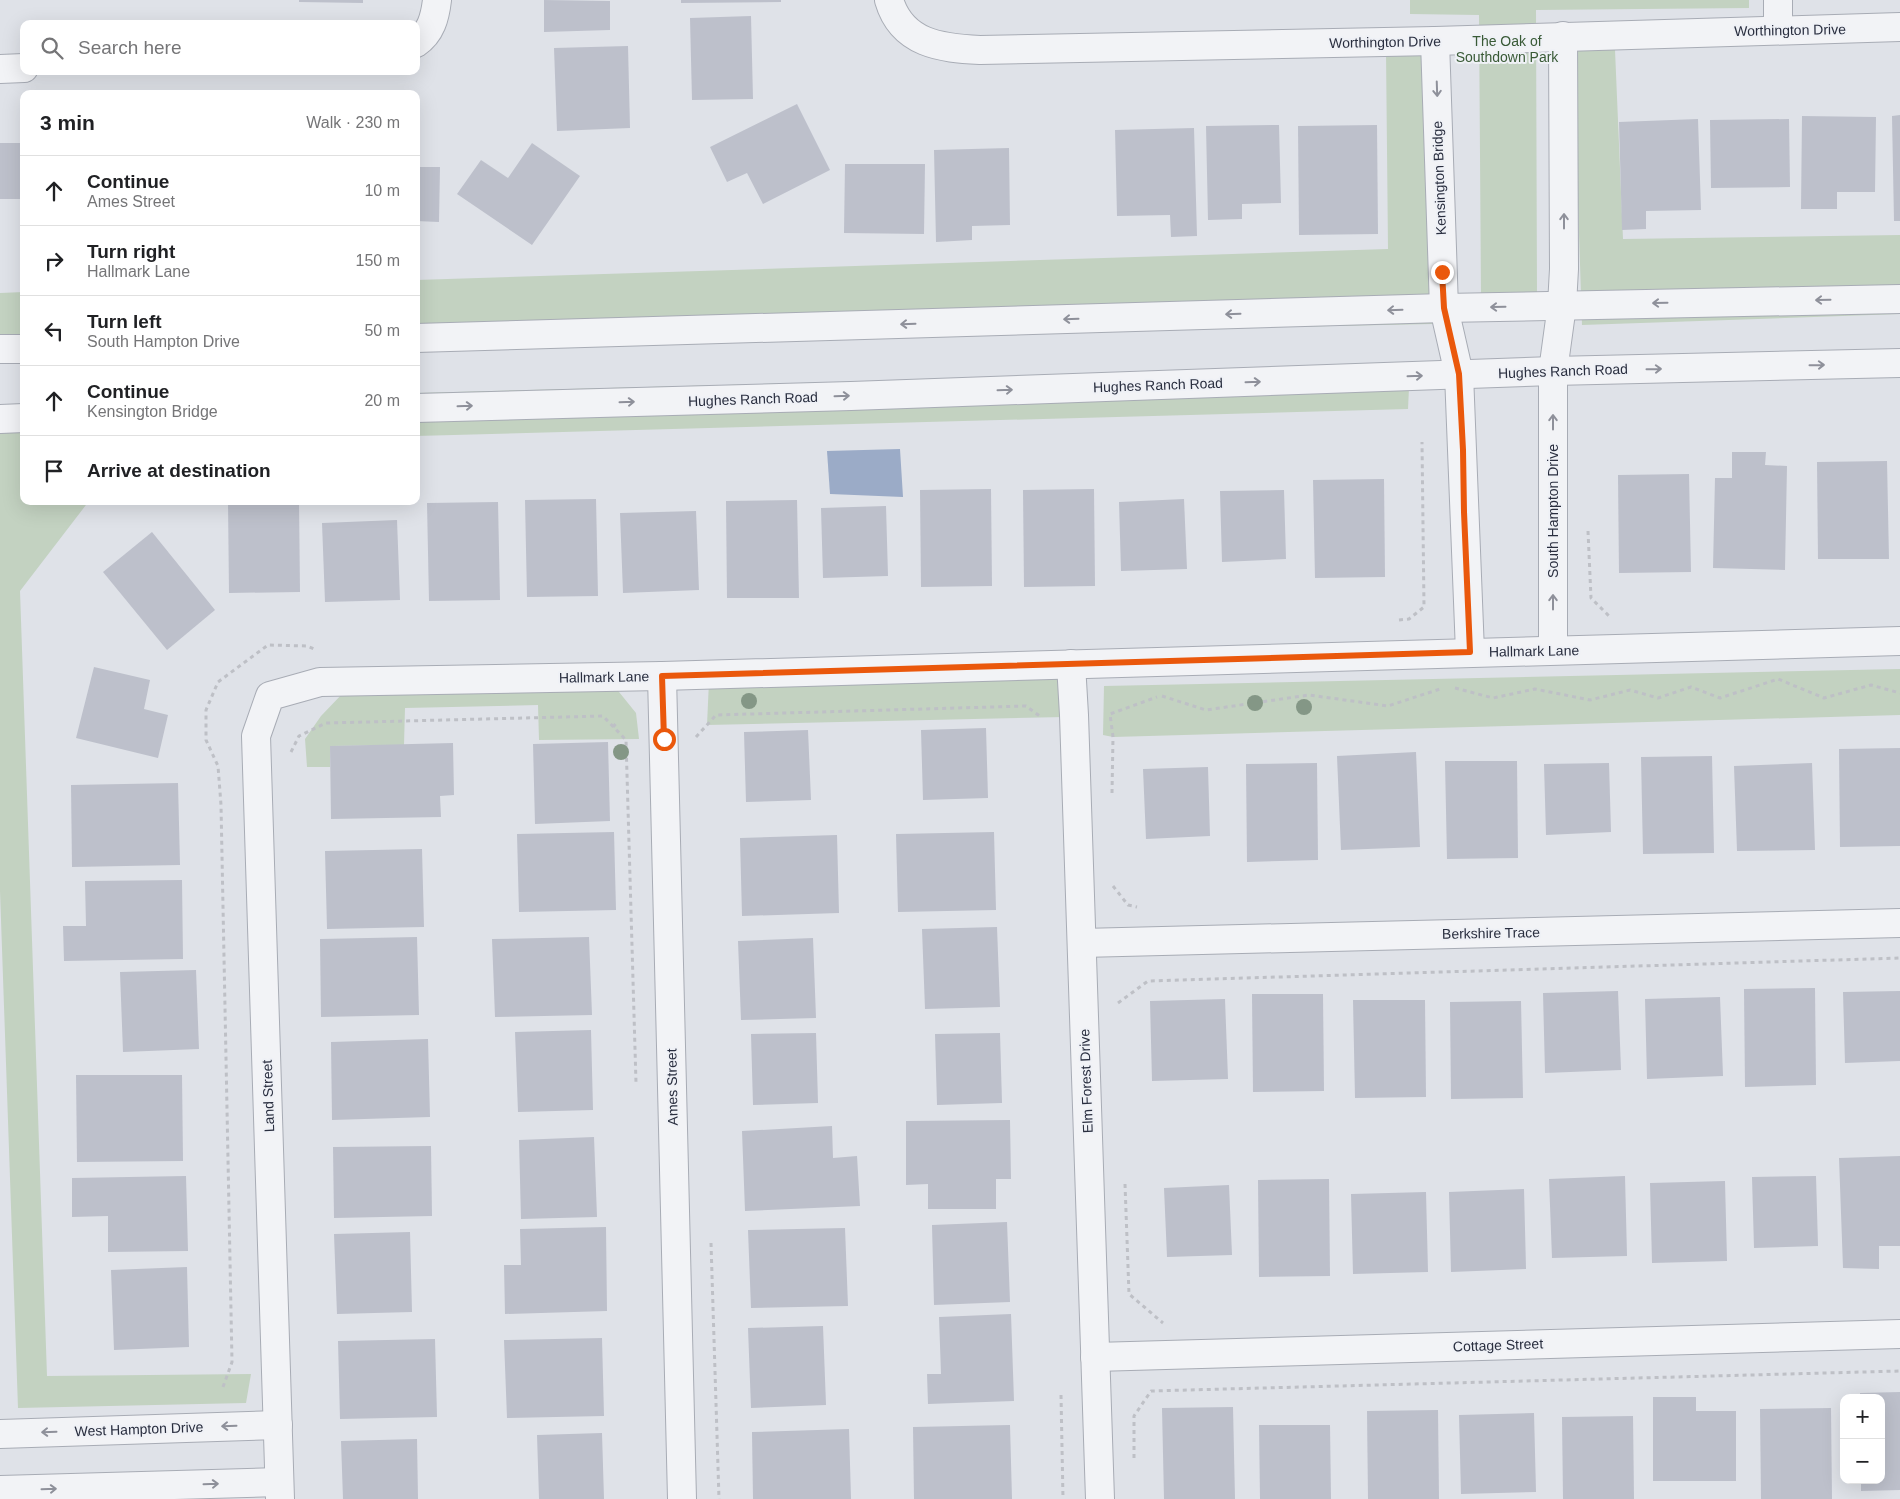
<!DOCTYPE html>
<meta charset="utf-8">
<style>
:root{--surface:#fff;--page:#f2f2f2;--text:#202124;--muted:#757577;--line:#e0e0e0}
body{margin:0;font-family:Helvetica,sans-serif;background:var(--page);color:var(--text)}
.controls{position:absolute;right:15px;bottom:15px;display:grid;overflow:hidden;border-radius:10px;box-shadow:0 5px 20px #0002}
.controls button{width:45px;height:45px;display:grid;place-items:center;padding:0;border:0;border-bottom:1px solid var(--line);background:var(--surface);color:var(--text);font:25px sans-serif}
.stop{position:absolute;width:15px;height:15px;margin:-11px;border:4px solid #ea580c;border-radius:50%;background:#fff}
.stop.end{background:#ea580c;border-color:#fff;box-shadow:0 1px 5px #0008}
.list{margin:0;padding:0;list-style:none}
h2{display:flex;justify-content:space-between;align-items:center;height:65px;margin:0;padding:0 20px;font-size:21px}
h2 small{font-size:16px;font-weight:400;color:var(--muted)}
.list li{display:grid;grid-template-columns:32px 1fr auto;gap:15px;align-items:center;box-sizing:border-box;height:70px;padding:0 20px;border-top:1px solid var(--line)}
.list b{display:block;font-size:19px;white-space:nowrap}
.list p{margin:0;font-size:16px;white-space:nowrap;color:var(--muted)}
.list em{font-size:16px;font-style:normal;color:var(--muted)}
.icon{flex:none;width:28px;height:28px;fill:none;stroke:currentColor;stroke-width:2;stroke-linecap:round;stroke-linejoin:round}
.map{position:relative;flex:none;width:1900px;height:1499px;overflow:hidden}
.search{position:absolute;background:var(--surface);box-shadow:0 5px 20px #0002;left:20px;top:20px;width:400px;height:55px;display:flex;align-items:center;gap:12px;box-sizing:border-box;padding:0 18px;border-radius:10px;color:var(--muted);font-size:19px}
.panel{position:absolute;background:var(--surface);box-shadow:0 5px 20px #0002;left:20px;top:90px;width:400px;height:415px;border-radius:10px}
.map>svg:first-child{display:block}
.green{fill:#c3d2c1}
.water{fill:#9babc7}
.building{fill:#bdc0cb}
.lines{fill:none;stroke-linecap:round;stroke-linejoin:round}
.minor-casing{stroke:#a8acb5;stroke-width:30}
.path{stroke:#bec0c6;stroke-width:3;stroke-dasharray:4 4;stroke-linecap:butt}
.minor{stroke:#f2f3f6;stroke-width:28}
.tree{fill:#849786}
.oneway{stroke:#8e909a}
.route{stroke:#ea580c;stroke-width:6}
.labels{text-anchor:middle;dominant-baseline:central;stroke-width:4;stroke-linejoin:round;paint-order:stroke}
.street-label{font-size:14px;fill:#292e3f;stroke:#eff1f6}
.park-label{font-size:14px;fill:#395a36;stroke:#eff1f6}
</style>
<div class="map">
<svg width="1900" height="1499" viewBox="0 0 1900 1499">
<rect width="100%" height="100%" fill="#dfe2e8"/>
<!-- green -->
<g class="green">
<polygon points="1410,0 1749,0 1749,8 1536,10 1537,295 1481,295 1479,15 1410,14"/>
<polygon points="1424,50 1433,324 416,344 416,280 1388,249 1386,51"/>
<polygon points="1573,50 1615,50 1623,239 1900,235 1900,314 1582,325"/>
<polygon points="24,292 24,352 0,353 0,293"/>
<polygon points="1410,367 1408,409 416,436 416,393"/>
<polygon points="24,406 24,501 89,501 20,591 47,1376 251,1374 246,1403 18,1408 0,891 0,407"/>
<polygon points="1900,669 1900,715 1113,737 1103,735 1104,686"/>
<polygon points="1062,676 1064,717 707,725 709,681"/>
<polygon points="615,687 636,713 639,739 539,740 538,705 405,708 404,745 330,746 330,767 307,767 305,739 321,716 344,692"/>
</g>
<!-- water -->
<polygon class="water" points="900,449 903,497 830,494 827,451"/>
<!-- building -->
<g class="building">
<polygon points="299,0 363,0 363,3 299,2"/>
<polygon points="544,0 610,1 610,30 544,32"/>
<polygon points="681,0 781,0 781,2 681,3"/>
<polygon points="751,16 753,99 692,100 690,18"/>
<polygon points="628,46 630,128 557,131 554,48"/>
<polygon points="797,104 830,170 763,204 747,173 727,182 710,147"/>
<polygon points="1900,115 1900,221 1894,221 1892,116"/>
<polygon points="1802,116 1876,117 1875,192 1837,192 1837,209 1801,209"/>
<polygon points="1698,119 1701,210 1646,211 1646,229 1622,230 1619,122"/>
<polygon points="1789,119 1790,187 1711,188 1710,120"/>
<polygon points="1279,125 1281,203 1242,204 1242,219 1208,220 1206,126"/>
<polygon points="1377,125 1378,234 1299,235 1298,126"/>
<polygon points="1194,128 1197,236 1171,237 1170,215 1117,216 1115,130"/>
<rect x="0" y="143" width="24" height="56"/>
<polygon points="532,143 580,176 532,245 457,194 481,160 508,178"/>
<polygon points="1009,148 1010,225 972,226 972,240 936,242 934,150"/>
<polygon points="845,164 925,164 924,234 844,233"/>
<polygon points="416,167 440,167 439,222 416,221"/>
<polygon points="1732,452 1766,452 1765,465 1787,466 1785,570 1713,568 1715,478 1732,478"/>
<polygon points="1887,461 1889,559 1818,559 1817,462"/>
<polygon points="1689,474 1691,572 1619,573 1618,475"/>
<polygon points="1384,479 1385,577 1315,578 1313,480"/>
<polygon points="991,489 992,586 921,587 920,490"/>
<polygon points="1094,489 1095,586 1024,587 1023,490"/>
<polygon points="1284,490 1286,559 1222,562 1220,491"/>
<polygon points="596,499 598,596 527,597 525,500"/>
<polygon points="1184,499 1187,569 1121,571 1119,502"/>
<polygon points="797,500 799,598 727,598 726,501"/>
<polygon points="228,501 299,501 300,592 229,593"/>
<polygon points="498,502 500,600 429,601 427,503"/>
<polygon points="886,506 888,576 823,578 821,508"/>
<polygon points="696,511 699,590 623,593 620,513"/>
<polygon points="397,520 400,600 325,602 322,523"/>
<polygon points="152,532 215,610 167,650 103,572"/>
<polygon points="94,667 150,680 144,709 168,715 158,758 76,738"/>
<polygon points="986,728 988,798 923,800 921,730"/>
<polygon points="808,730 811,800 746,802 744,732"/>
<polygon points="608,742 610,821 535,824 533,744"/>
<polygon points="453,743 454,795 440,796 441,817 331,819 330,746"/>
<polygon points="1900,748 1900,846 1840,847 1839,749"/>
<polygon points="1416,752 1420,847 1341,850 1337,756"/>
<polygon points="1712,756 1714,853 1643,854 1641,757"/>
<polygon points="1445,761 1517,761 1518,858 1447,859"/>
<polygon points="1317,763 1318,860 1247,862 1246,764"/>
<polygon points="1609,763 1611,832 1546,835 1544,764"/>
<polygon points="1812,763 1815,850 1737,851 1734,766"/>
<polygon points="1208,767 1210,836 1146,839 1143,769"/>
<polygon points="178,783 180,865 72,867 71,785"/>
<polygon points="614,832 616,910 519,912 517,834"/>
<polygon points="994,832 996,910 898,912 896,834"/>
<polygon points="837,835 839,913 742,916 740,838"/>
<polygon points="422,849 424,927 327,929 325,851"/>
<polygon points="182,880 183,959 64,961 63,926 86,926 85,881"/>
<polygon points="997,927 1000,1007 925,1009 922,929"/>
<polygon points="417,937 419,1015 321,1017 320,939"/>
<polygon points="589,937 592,1015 495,1017 492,939"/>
<polygon points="813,938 816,1018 741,1020 738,941"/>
<polygon points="196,970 199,1049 123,1052 120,972"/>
<polygon points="1815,988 1816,1085 1745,1087 1744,989"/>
<polygon points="1618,991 1621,1070 1545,1073 1543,993"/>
<polygon points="1900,991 1900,1061 1845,1063 1843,992"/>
<polygon points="1252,994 1323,994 1324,1091 1253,1092"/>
<polygon points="1720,997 1723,1076 1647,1079 1645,999"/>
<polygon points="1225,999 1228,1079 1152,1081 1150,1001"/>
<polygon points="1353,1000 1425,1000 1426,1097 1355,1098"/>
<polygon points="1521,1001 1523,1098 1451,1099 1450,1002"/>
<polygon points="591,1030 593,1110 518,1112 515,1032"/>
<polygon points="816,1033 818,1103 753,1105 751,1034"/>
<polygon points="1000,1033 1002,1103 937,1105 935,1034"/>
<polygon points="428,1039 430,1117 332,1120 331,1042"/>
<polygon points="76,1075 182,1075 183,1161 77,1162"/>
<polygon points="1010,1120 1011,1179 996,1179 996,1209 928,1209 928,1184 906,1185 906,1121"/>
<polygon points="832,1126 833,1158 857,1156 860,1206 745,1211 742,1131"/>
<polygon points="594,1137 597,1217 521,1219 519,1140"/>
<polygon points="431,1146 432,1216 334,1218 333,1147"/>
<polygon points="1900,1156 1900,1246 1879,1246 1879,1269 1843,1268 1839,1158"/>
<polygon points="186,1176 188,1251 108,1252 108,1216 72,1217 72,1178"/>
<polygon points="1625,1176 1627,1256 1552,1258 1549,1179"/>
<polygon points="1816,1176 1818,1246 1754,1248 1752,1177"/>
<polygon points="1329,1179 1330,1276 1259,1277 1258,1180"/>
<polygon points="1725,1181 1727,1261 1652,1263 1650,1183"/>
<polygon points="1229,1185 1232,1255 1167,1257 1164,1188"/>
<polygon points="1524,1189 1526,1269 1451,1272 1449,1192"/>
<polygon points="1426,1192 1428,1272 1353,1274 1351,1194"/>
<polygon points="1007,1222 1010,1302 934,1305 932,1225"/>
<polygon points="606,1227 607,1311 505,1314 504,1265 521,1265 520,1229"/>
<polygon points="845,1228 848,1306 751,1308 748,1230"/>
<polygon points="410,1232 412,1312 337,1314 334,1234"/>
<polygon points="187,1267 189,1347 114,1350 111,1270"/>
<polygon points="1011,1314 1014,1401 928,1404 927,1374 941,1374 939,1317"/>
<polygon points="823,1326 826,1405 751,1408 748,1328"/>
<polygon points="602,1338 604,1416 507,1418 504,1340"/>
<polygon points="435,1339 437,1417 340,1419 338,1341"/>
<polygon points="1900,1392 1900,1490 1861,1491 1861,1480 1881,1480 1881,1398 1860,1398 1860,1393"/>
<polygon points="1653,1397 1696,1397 1696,1411 1736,1411 1736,1481 1653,1481"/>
<polygon points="1233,1407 1235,1499 1164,1499 1162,1408"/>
<polygon points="1831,1408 1832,1499 1761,1499 1760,1409"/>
<polygon points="1438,1410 1439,1499 1368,1499 1367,1411"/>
<polygon points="1534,1413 1536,1492 1461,1494 1459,1415"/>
<polygon points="1633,1416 1634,1499 1563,1499 1562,1417"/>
<polygon points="1010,1425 1012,1499 914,1499 913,1427"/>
<polygon points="1259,1425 1330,1425 1331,1499 1260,1499"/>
<polygon points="849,1429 851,1499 753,1499 752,1432"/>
<polygon points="602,1433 604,1499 539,1499 537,1435"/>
<polygon points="417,1439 418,1499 343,1499 341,1441"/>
</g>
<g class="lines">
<!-- minor casing -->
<g class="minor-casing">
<g id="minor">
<path d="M889,0C902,44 941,48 980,50L1435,41L1900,27"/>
<polyline points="1778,0 1778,30"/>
<polyline points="1435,41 1444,308 1459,374 1470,652"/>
<path d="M416,43C431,33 435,17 437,0"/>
<polyline points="0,69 24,68"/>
<polyline points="416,338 1444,308 1900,299"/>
<polyline points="0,349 24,349"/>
<polyline points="416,408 851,396 1553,371 1900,363"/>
<polyline points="0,419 24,418"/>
<polyline points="1553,650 1553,371 1562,305 1564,269 1563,36"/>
<polyline points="1071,664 1074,715 1100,1499"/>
<polyline points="662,676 682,1499"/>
<polyline points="1082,943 1900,923"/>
<polyline points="1095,1357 1900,1334"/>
<polyline points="0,1434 278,1425"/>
<polyline points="0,1490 279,1482"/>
<polyline points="280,1499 256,736 270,696 320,682 662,676 1900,641"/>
</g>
</g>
<!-- path -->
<g class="path">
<polyline points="1588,531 1591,598 1610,617"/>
<polyline points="1399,620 1409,619 1424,607 1422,442"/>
<polyline points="1455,688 1493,698 1535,689 1590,700 1630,690 1658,698 1691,687 1720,698 1778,679 1824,698 1871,685 1900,693"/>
<polyline points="1162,696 1206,710 1309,695 1388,706 1440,689"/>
<polyline points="613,727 618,721"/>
<polyline points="696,737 716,715 1026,706 1041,717"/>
<polyline points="291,752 299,736 326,723 603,716 626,740 636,1083"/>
<polyline points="1112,793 1113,737 1110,714 1157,697"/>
<polyline points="1113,886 1128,905 1137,907"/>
<polyline points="1118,1003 1148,981 1900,958"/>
<polyline points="1125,1184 1129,1294 1163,1323"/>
<polyline points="711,1243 719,1499"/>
<polyline points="223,1387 232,1362 221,805 218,766 206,740 206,710 218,682 268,645 307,646 314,649"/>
<polyline points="1061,1395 1063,1499"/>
<polyline points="1134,1458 1134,1416 1151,1391 1900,1371"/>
</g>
<!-- minor -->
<use href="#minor" class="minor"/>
</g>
<!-- trees -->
<g class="tree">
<circle cx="749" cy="701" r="8"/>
<circle cx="1255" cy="703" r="8"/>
<circle cx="1304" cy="707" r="8"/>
<circle cx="621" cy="752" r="8"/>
</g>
<!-- one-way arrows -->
<defs><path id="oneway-shaft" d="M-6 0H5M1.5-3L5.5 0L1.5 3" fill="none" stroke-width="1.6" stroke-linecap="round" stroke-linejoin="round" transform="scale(1.25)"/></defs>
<g class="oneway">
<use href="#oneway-shaft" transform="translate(1437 89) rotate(88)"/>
<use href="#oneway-shaft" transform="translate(1564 221) rotate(-90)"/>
<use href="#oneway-shaft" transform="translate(1823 300) rotate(179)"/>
<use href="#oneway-shaft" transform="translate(1660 303) rotate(179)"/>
<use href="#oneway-shaft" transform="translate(1498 307) rotate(179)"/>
<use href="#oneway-shaft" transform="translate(1395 310) rotate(178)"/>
<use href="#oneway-shaft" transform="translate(1233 314) rotate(178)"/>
<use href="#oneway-shaft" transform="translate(1071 319) rotate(178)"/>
<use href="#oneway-shaft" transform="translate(908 324) rotate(178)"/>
<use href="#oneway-shaft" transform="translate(1817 365) rotate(-1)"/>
<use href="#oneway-shaft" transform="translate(1654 369) rotate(-1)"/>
<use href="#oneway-shaft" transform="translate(1415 376) rotate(-2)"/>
<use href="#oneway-shaft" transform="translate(1253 382) rotate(-2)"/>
<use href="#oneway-shaft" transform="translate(1005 390) rotate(-2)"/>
<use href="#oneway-shaft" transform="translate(842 396) rotate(-2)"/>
<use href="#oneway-shaft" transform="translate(627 402) rotate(-2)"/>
<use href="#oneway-shaft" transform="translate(465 406) rotate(-2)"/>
<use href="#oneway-shaft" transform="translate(1553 422) rotate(-90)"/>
<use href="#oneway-shaft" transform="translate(1553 602) rotate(-90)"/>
<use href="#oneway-shaft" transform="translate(229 1426) rotate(178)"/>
<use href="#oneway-shaft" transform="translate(49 1432) rotate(178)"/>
<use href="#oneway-shaft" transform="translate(211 1484) rotate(-2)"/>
<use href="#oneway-shaft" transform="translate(49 1489) rotate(-2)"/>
</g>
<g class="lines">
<!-- route -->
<polyline class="route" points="664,739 662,676 1470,652 1464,512 1463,450 1459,374 1444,308 1442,272"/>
</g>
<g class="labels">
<!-- street labels -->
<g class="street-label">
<text transform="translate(1790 30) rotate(-1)">Worthington Drive</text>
<text transform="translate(1385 42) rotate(-1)">Worthington Drive</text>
<text transform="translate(1439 178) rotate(-92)">Kensington Bridge</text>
<text transform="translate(1563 371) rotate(-2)">Hughes Ranch Road</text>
<text transform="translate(1158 385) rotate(-2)">Hughes Ranch Road</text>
<text transform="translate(753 399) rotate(-2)">Hughes Ranch Road</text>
<text transform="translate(1553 511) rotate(-90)">South Hampton Drive</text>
<text transform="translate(1534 651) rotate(-1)">Hallmark Lane</text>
<text transform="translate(604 677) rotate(-1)">Hallmark Lane</text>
<text transform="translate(1491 933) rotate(-1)">Berkshire Trace</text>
<text transform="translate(1086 1081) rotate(-92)">Elm Forest Drive</text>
<text transform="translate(672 1087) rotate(-91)">Ames Street</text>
<text transform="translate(268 1096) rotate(-92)">Land Street</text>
<text transform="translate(1498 1345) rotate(-2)">Cottage Street</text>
<text transform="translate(139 1429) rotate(-2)">West Hampton Drive</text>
</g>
<!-- park labels -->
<g class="park-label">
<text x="1507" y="41">The Oak of<tspan x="1507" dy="16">Southdown Park</tspan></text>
</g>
</g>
</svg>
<div class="controls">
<button>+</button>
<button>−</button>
</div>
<div class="stop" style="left:664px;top:739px"></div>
<div class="stop end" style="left:1442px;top:272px"></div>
<div class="search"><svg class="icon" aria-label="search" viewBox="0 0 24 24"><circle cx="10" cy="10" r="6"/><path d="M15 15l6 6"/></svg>Search here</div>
<section class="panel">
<h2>3 min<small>Walk · 230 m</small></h2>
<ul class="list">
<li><svg class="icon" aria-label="ahead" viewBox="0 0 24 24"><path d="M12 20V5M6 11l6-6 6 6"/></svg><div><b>Continue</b><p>Ames Street</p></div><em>10 m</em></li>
<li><svg class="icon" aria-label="right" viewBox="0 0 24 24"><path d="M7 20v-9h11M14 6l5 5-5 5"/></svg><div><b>Turn right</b><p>Hallmark Lane</p></div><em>150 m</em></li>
<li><svg class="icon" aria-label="left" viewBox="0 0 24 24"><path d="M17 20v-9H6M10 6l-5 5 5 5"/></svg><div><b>Turn left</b><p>South Hampton Drive</p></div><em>50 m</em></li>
<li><svg class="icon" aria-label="ahead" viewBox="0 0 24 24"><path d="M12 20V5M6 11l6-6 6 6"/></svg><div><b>Continue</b><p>Kensington Bridge</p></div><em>20 m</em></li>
<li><svg class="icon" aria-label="arrive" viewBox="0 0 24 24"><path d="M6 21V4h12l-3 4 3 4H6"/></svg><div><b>Arrive at destination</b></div></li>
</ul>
</section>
</div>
